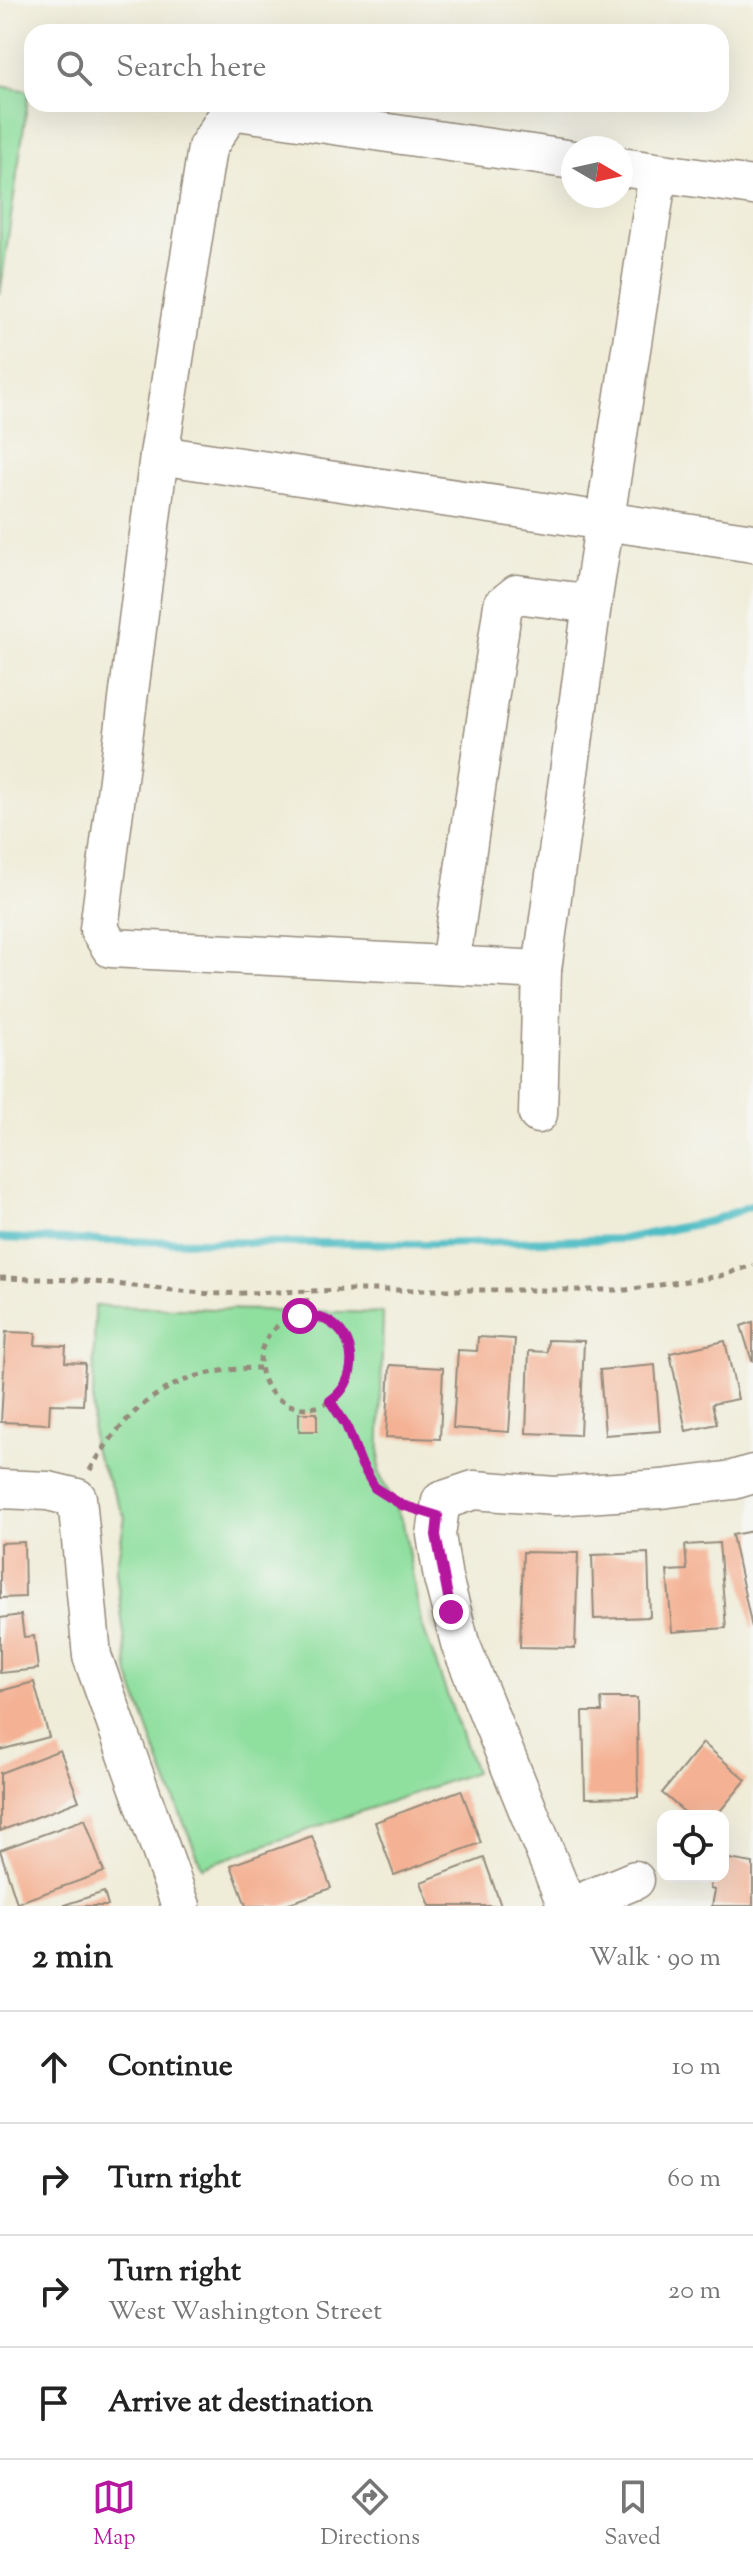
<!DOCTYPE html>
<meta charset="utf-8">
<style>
:root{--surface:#fff;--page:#f2f2f2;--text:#222;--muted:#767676;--line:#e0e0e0;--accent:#b5179e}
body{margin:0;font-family:"Sorts Mill Goudy",serif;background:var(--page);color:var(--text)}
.controls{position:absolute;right:24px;bottom:24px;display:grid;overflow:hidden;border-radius:16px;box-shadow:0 8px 32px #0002}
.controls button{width:72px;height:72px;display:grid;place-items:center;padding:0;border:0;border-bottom:2px solid var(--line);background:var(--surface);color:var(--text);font:40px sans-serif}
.compass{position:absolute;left:561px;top:136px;width:72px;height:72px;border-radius:50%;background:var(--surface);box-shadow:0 8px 32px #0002;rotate:99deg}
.stop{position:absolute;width:24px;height:24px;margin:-18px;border:6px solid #b5179e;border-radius:50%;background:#fff}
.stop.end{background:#b5179e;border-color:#fff;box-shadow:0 2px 8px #0008}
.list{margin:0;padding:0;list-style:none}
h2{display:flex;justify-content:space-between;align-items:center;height:104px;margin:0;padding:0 32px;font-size:34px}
h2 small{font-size:26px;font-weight:400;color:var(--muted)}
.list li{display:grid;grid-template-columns:52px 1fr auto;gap:24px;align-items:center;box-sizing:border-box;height:112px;padding:0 32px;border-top:2px solid var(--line)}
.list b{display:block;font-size:30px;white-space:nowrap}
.list p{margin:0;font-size:26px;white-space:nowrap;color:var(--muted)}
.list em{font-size:26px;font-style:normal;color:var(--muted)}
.icon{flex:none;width:44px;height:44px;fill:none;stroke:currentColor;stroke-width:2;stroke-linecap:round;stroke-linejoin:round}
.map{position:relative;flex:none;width:753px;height:1906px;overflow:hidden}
.search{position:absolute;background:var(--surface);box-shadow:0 8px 32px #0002;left:24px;right:24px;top:24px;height:88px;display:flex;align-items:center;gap:20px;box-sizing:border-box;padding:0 28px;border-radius:24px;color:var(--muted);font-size:30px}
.sheet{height:552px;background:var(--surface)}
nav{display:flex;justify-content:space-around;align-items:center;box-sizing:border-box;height:112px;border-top:2px solid var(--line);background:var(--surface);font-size:22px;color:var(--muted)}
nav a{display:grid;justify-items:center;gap:4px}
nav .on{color:var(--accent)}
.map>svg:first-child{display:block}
.green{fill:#8fdf9f;stroke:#65845e;stroke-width:2}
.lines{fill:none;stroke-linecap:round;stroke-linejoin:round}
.stream{stroke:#4fbdc5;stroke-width:8}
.building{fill:#f4b193}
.minor-casing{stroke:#958b7b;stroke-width:41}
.path{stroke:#958b7b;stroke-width:5;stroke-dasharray:6 6;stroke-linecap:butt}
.minor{stroke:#fff;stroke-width:38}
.route{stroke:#b5179e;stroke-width:10}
</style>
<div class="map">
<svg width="753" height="1906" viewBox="0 0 753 1906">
<rect width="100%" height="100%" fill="#f6f6f2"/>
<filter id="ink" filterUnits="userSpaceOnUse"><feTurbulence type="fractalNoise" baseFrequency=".0125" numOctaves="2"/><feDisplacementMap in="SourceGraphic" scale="16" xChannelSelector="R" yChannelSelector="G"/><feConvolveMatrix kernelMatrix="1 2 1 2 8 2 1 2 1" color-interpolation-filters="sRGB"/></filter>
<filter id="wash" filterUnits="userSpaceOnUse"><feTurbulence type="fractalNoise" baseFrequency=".006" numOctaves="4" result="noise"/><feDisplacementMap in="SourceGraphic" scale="32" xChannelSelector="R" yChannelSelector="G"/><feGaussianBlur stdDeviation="1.8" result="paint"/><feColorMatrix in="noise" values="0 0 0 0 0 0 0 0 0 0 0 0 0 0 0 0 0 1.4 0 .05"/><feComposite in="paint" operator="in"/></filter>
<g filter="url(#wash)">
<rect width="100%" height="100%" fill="#efecd8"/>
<!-- green -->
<g class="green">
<polygon points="0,86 29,91 0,294"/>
<polygon points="95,1306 383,1313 379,1473 403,1523 421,1622 475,1772 202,1867 164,1774 129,1675 116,1570 125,1517 92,1446"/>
</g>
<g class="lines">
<!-- stream -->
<polyline class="stream" points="0,1238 103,1241 431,1244 623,1239 711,1221 753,1205"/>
</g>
<g id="blocks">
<!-- building -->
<g class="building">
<polygon points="753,1322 753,1361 752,1361 741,1326"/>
<polygon points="6,1332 36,1333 35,1345 66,1346 65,1362 85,1363 83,1405 50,1404 49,1424 1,1422"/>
<polygon points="478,1337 515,1339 509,1432 453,1428 458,1350 477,1351"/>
<polygon points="548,1340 584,1341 580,1435 526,1433 529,1351 547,1352"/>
<polygon points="725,1341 738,1399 712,1404 717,1424 686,1431 670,1353"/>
<polygon points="390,1365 443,1368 440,1439 386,1437"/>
<polygon points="655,1365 660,1431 605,1435 600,1370"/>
<rect x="299" y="1413" width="18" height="18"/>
<polygon points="753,1531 753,1628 752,1628 732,1535"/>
<polygon points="24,1542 25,1597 0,1598 0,1543"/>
<polygon points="719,1543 726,1628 672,1632 667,1571 687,1570 685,1545"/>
<polygon points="523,1552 578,1553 575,1648 520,1647"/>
<polygon points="648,1553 650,1617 594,1619 592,1555"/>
<polygon points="21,1615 24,1637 34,1636 38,1669 0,1673 0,1618"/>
<polygon points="34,1682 49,1737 0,1750 0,1691"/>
<polygon points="601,1698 637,1698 638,1797 585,1798 583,1712 602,1712"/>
<polygon points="703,1743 746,1780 716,1816 689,1816 662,1793"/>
<polygon points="60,1750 79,1801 0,1831 0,1773"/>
<polygon points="461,1790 481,1843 394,1875 375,1822"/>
<polygon points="85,1819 104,1872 17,1903 0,1850"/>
<polygon points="312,1836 331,1888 283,1906 246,1906 231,1865"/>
<polygon points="484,1858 501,1906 430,1906 421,1882"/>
<polygon points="723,1858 753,1863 753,1906 712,1906 715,1890 710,1889 712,1876 723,1876"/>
<polygon points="104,1892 108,1906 64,1906 64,1905"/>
</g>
</g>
</g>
<g filter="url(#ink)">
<use href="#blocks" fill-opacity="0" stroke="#958b7b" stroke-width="2"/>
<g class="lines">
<!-- minor casing -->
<g class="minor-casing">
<g id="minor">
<polyline points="621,167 753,186"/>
<polyline points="159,455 207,148 231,110 573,160"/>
<polyline points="450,965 503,605 517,594 592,604"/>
<polyline points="542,970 111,948 99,929 159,455 753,543"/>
<polyline points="538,1114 542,970 592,604 658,173"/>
<polyline points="0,1489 48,1491 77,1498 92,1656 181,1906"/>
<polyline points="567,1906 460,1643 443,1578 436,1535 441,1501 474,1490 555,1496 661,1489 733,1480 753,1474"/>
<polyline points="573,1906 635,1880"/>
</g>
</g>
<!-- path -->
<g class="path">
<polyline points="0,1278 75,1280 211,1294 346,1290 626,1290 720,1276 753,1265"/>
<polyline points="306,1316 307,1291"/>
<circle cx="306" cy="1362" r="46"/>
<path d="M330,1401C364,1440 352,1489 410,1507"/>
<path d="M90,1470C133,1399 176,1369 260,1368"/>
</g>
<!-- minor -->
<use href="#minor" class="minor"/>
</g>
</g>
<g class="lines" filter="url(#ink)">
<!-- route -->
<path class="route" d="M300,1316C309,1316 317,1316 326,1320C359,1336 359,1382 330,1401L346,1425L361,1463L375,1488L402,1505L438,1516L436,1535L451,1612"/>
</g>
</svg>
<div class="controls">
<button><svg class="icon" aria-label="locate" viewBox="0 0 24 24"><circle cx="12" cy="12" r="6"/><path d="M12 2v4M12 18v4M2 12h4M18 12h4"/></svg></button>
</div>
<svg class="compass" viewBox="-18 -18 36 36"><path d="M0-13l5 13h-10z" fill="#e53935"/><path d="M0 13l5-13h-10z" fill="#767676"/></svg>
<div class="stop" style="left:300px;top:1316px"></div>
<div class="stop end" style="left:451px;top:1612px"></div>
<div class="search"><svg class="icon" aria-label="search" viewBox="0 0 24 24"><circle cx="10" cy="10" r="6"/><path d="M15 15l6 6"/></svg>Search here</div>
</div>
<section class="sheet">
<h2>2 min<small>Walk · 90 m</small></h2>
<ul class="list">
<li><svg class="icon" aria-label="ahead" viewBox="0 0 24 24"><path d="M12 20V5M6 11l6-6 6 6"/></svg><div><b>Continue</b></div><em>10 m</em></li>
<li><svg class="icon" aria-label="right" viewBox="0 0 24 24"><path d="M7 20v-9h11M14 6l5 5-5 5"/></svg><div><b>Turn right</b></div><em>60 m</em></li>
<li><svg class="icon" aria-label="right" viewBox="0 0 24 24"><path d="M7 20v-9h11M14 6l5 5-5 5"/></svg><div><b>Turn right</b><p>West Washington Street</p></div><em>20 m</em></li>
<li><svg class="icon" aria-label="arrive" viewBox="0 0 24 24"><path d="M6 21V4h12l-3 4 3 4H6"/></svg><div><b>Arrive at destination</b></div></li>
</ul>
</section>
<nav>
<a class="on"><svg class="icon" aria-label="map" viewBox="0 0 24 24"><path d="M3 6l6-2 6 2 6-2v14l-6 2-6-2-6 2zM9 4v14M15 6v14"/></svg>Map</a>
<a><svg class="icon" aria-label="directions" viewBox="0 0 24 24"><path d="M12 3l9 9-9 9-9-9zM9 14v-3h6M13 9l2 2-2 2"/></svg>Directions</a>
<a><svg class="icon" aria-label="saved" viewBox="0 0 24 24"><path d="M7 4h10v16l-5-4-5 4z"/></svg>Saved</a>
</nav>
